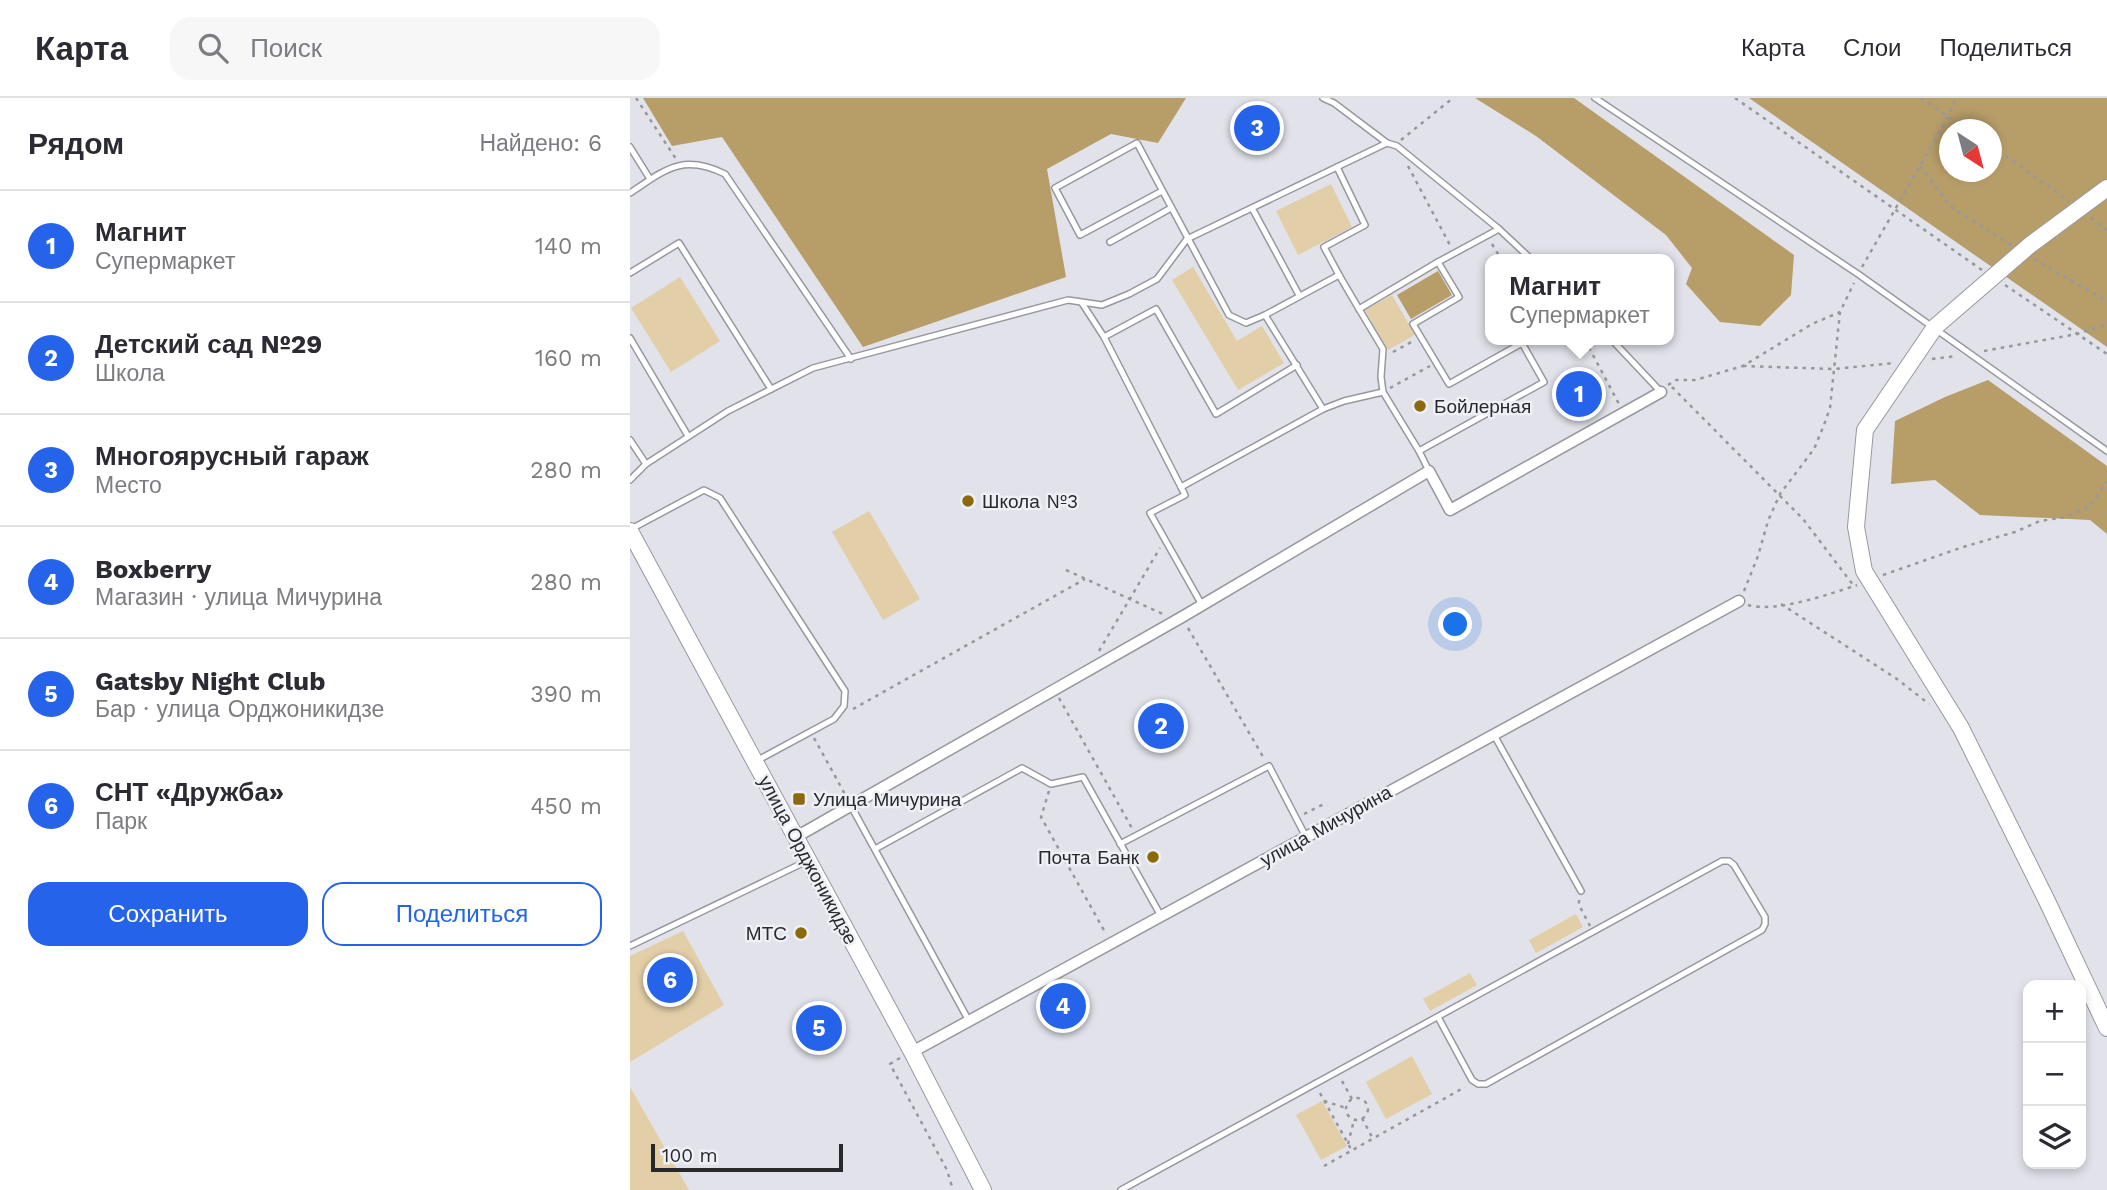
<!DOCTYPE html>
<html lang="ru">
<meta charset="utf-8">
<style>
:root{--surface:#fff;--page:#f7f7f7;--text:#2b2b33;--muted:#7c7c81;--line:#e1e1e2;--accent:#2563eb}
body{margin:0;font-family:"Work Sans",sans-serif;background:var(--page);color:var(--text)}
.controls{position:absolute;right:21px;bottom:21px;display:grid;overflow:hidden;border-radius:14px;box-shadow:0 4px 10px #0003}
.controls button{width:63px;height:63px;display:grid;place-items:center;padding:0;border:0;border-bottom:2px solid var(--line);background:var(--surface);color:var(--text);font:35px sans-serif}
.compass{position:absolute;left:1309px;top:21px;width:63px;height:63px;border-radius:50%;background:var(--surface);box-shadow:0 4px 10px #0003;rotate:144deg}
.scale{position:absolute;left:21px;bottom:18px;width:192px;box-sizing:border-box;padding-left:7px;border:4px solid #29292c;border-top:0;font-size:19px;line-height:24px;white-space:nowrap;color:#29292c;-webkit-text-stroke:5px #eef0f7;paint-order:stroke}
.you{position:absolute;left:826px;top:527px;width:24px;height:24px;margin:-18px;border:5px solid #fff;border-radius:50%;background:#1a73e8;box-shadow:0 0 0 10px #1a73e833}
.badge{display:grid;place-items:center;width:46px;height:46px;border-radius:50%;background:var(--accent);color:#fff;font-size:23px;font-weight:700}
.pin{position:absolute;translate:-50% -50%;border:4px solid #fff;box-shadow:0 2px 7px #0006}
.popup{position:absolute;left:855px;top:156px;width:189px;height:91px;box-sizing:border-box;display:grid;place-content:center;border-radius:14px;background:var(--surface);filter:drop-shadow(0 2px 5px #0005);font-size:23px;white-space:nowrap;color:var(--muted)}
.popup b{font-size:26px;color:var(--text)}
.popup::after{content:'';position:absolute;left:50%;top:100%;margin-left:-14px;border:14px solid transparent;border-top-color:var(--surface)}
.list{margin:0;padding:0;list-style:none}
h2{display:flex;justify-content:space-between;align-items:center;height:91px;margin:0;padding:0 28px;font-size:30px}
h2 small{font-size:23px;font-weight:400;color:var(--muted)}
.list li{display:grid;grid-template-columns:46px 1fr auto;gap:21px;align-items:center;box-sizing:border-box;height:112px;padding:0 28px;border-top:2px solid var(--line)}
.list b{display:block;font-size:26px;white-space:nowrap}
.list p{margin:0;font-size:23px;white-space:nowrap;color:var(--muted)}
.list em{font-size:23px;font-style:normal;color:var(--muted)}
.actions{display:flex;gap:14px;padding:21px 28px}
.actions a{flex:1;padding:16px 0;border:2px solid var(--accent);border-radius:21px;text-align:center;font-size:24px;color:var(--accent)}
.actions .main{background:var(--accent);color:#fff}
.icon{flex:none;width:38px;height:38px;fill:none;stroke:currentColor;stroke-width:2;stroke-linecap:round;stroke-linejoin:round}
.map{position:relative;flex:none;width:1477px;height:1092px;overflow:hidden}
header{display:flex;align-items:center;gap:42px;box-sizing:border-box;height:98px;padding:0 35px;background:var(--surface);border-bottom:2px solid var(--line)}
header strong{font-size:33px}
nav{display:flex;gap:38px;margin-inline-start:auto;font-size:24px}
.search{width:490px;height:63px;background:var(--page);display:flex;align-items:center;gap:18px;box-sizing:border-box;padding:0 24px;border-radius:21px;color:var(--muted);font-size:26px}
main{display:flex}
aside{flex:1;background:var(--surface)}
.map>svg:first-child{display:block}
.green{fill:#e3cfa7}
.forest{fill:#b79d68;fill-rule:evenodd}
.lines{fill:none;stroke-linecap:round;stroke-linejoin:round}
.lane-casing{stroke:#97989f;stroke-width:8}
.street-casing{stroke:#97989f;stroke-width:13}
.secondary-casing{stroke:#97989f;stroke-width:18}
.path{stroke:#97989e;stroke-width:2.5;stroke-dasharray:3.5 5;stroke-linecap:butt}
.lane{stroke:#fff;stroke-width:5}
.street{stroke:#fff;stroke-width:10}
.secondary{stroke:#fff;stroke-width:16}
.poi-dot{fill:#8c690b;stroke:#eef0f7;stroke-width:2.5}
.labels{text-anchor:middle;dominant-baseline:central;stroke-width:5;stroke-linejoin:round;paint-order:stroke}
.poi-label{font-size:19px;fill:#29292c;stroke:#eef0f7;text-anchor:start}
.street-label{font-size:19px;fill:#29292c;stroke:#eef0f7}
</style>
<header>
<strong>Карта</strong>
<div class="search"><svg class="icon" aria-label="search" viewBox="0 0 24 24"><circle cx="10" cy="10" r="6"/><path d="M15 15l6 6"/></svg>Поиск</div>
<nav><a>Карта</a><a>Слои</a><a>Поделиться</a></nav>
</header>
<main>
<aside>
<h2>Рядом<small>Найдено: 6</small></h2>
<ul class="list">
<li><span class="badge">1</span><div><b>Магнит</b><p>Супермаркет</p></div><em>140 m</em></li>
<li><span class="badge">2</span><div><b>Детский сад №29</b><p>Школа</p></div><em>160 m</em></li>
<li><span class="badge">3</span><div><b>Многоярусный гараж</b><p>Место</p></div><em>280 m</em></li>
<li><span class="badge">4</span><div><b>Boxberry</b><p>Магазин · улица Мичурина</p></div><em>280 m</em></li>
<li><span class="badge">5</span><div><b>Gatsby Night Club</b><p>Бар · улица Орджоникидзе</p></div><em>390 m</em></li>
<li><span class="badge">6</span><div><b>СНТ «Дружба»</b><p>Парк</p></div><em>450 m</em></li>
</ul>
<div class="actions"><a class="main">Сохранить</a><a>Поделиться</a></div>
</aside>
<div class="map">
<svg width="1477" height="1092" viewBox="0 0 1477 1092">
<rect width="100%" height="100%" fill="#e1e2ea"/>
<!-- green -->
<g class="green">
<polygon points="701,86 722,129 668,157 646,113"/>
<polygon points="563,169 607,243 632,228 654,265 608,292 542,182"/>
<polygon points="50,179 90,243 41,274 1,210"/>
<polygon points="762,197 785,237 758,252 735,212"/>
<polygon points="239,413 290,501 253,522 202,434"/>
<polygon points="946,816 953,829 906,855 899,842"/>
<polygon points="53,833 94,907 0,964 0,858"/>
<polygon points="840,875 847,887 800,913 793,901"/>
<polygon points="782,958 802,996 756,1021 736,984"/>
<polygon points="0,989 59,1092 0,1092"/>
<polygon points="692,1003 717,1048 691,1062 666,1017"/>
</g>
<!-- forest -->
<g class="forest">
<polygon points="13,0 556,0 528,45 481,36 417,71 436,179 233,249 92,39 42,48"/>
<polygon points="845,0 944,0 1164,157 1161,197 1130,228 1090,224 1056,186 1062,170 1036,137 906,38"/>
<path d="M1119,0H1477V249ZM1320,32H1362V74H1320Z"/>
<polygon points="808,173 822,197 781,221 767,197"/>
<polygon points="1358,282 1477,368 1477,436 1460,422 1350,417 1305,382 1261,386 1265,323 1315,299"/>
</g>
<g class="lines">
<!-- lane casing -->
<g class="lane-casing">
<g id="lane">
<polyline points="693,0 704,5 757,45"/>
<polyline points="965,0 1228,176 1477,353"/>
<polyline points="0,49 20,81"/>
<polyline points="707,69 735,127 694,149 709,177"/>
<path d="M0,95C35,72 52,55 95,76L221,261"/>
<polyline points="622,110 669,197"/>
<polyline points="869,131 808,164 829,199 783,226 819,286 892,245"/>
<polyline points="480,144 541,110"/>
<polyline points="0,175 49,145 141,291"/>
<polyline points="452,205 474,239 551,389 693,311 635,217 616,225 599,217 507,45 425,90 450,137 532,93"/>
<polyline points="729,211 753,251 751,279 753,294"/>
<polyline points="635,217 709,177 729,211 808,164"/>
<polyline points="474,239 526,211 586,316 667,267"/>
<polyline points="0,240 58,338"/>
<polyline points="982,242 1031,294"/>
<polyline points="693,311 714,303 753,294 789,353"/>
<polyline points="0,342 16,366"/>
<polyline points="799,373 789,353 914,284 892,245 900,242"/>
<polyline points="0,382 16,366 98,313 183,270 438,202 472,207 499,196 527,181 557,141 757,45 767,48 869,131 901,161"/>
<polyline points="551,389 555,397 520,415 572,507"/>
<polyline points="1,431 74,392 90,400 215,593 214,608 204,621 128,662"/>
<polyline points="864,637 951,793"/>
<polyline points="221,708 339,923"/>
<polyline points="490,746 639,668 676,739"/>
<polyline points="245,751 392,670 421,686 453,679 531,818"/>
<polyline points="0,848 177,763"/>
<polyline points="491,1092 1092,763 1099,763 1104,767 1135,819 1135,826 1132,832 856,986 848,986 842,982 808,919"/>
</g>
</g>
<!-- street casing -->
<g class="street-casing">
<g id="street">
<polyline points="166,739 552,519 799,373 820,412 1031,294"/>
<polyline points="282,954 1109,503"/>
</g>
</g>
<!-- secondary casing -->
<g class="secondary-casing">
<g id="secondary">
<polyline points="1477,90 1400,147 1305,229 1235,332 1226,429 1234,473 1331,630 1416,801 1477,930"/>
<polyline points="0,433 282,954 353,1092"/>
</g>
</g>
<!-- path -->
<g class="path">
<polyline points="6,0 46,61"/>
<polyline points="1105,0 1352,172"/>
<polyline points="1291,0 1337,32"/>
<polyline points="771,42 823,0"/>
<polyline points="1362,48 1439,103"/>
<polyline points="778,68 821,149"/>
<polyline points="1290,68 1321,109 1381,147"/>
<polyline points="1461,120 1477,132"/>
<polyline points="862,146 871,161"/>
<polyline points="1404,161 1477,203"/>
<polyline points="1232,169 1318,19 1326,0"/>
<polyline points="1375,187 1477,256"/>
<polyline points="955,242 989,306"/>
<polyline points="1354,253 1447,236 1477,226"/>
<polyline points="763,254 785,242"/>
<polyline points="1302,261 1327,258"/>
<polyline points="1113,268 1204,271 1264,265"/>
<polyline points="1038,287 1046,282 1065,282 1113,268 1182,226 1210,214"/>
<polyline points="1042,289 1173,421 1224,488"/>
<polyline points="760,290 800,268"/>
<polyline points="436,472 535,517"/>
<polyline points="1253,477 1333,449 1385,434 1410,423 1436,419 1460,408 1477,383"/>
<polyline points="1114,493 1128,458 1138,423 1150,396 1184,351 1194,327 1200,310 1210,214 1224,185"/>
<polyline points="1151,506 1267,581 1299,606"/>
<path d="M1118,507C1146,515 1200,496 1227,487"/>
<polyline points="558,530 635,662"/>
<polyline points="469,553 530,450"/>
<polyline points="429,600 503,732"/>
<polyline points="223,611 455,481"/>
<polyline points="184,640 216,698"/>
<polyline points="419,693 411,719 476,836"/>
<polyline points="674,716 696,705"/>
<polyline points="949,802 949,807 960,828"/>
<polyline points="270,960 260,966 317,1072 323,1092"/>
<polyline points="712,983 722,1001"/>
<polyline points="690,995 722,1053"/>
<circle cx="727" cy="1011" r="11"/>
<polyline points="694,1003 716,1010"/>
<polyline points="732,1020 743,1041"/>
<polyline points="718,1046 724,1022"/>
<polyline points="694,1068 835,989"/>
</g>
<!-- lane -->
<use href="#lane" class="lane"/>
<!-- street -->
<use href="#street" class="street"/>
<!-- secondary -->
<use href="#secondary" class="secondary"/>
</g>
<!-- markers -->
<g class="poi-dot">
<circle cx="790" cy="308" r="7"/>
<circle cx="338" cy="403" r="7"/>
<rect x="162" y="694" width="14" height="14" rx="3.5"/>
<circle cx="523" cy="759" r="7"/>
<circle cx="171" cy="835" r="7"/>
</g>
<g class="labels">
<!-- poi labels -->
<g class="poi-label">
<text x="804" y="308">Бойлерная</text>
<text x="352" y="403">Школа №3</text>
<text x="183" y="701">Улица Мичурина</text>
<text x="509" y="759" text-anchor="end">Почта Банк</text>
<text x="157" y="835" text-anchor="end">МТС</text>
</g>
<!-- street labels -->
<g class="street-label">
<text transform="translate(696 728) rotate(-29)">улица Мичурина</text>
<text transform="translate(178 762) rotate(62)">улица Орджоникидзе</text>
</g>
</g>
</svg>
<div class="controls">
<button>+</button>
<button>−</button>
<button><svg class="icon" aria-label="layers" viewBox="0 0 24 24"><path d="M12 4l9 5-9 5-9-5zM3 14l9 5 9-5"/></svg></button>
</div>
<svg class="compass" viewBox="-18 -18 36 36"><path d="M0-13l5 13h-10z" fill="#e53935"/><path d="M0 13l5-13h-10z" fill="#7c7c81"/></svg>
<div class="scale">100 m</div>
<div class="you"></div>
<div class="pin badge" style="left:949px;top:296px">1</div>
<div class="popup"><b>Магнит</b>Супермаркет</div>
<div class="pin badge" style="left:531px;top:628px">2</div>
<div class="pin badge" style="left:627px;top:30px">3</div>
<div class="pin badge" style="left:433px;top:908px">4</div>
<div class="pin badge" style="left:189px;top:930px">5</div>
<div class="pin badge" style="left:40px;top:882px">6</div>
</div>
</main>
